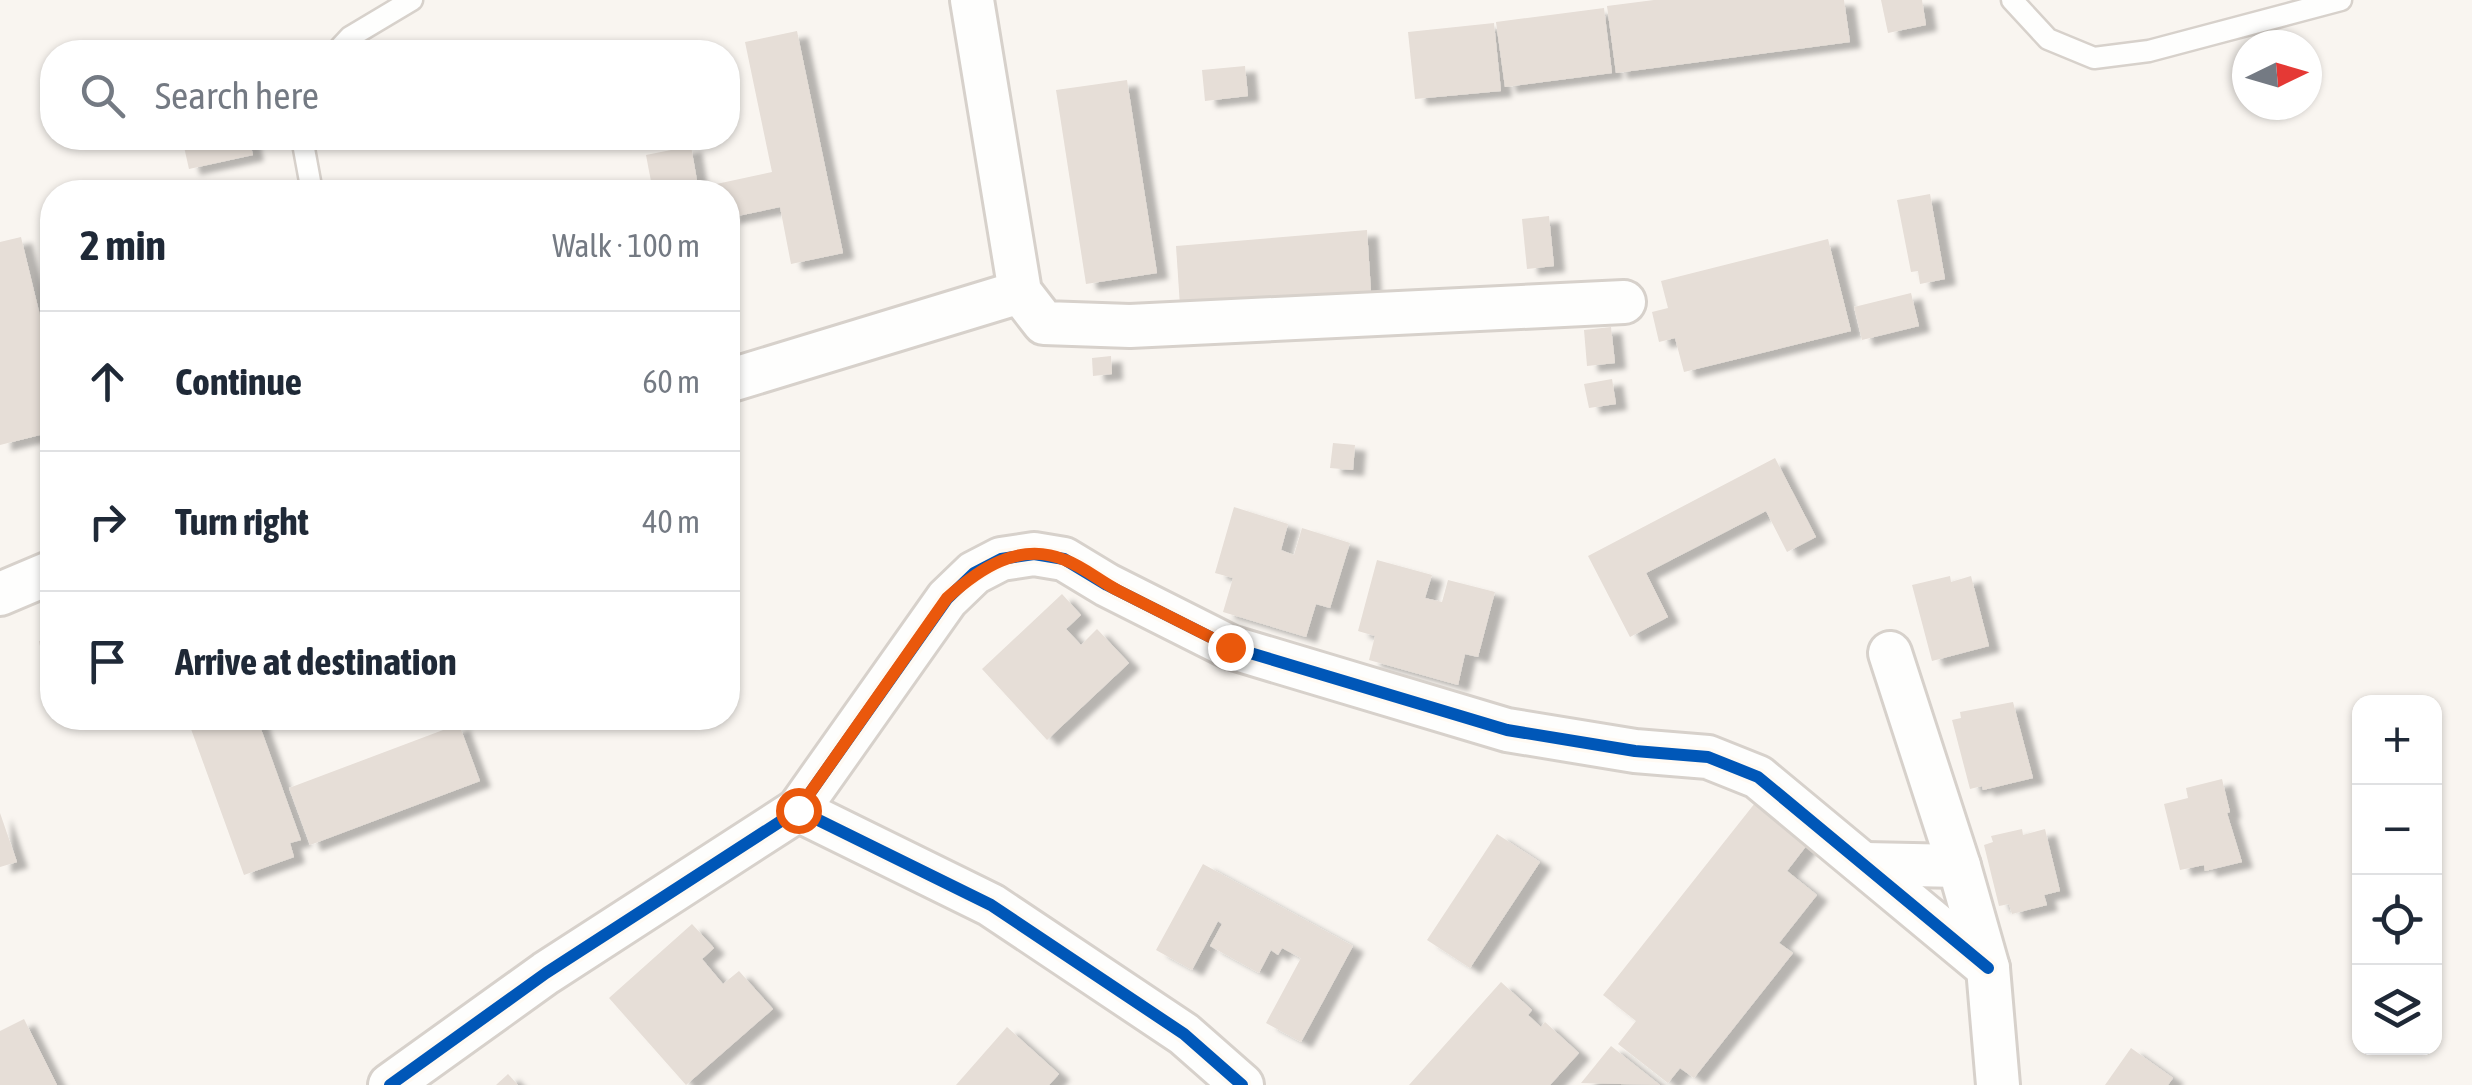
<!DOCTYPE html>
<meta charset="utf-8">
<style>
:root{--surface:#fff;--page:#f6f6f7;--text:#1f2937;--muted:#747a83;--line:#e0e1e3}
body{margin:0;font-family:"Asap Condensed",sans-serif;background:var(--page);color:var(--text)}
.controls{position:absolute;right:30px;bottom:30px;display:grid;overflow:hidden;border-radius:20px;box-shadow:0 2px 8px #0004}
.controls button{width:90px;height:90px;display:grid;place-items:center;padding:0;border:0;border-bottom:2px solid var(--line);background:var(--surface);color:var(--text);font:50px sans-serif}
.compass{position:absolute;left:2232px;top:30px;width:90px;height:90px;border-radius:50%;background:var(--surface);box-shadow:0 2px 8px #0004;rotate:85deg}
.stop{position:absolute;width:30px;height:30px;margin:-22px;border:8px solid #ea580c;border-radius:50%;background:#fff}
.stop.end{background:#ea580c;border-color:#fff;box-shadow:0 2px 10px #0008}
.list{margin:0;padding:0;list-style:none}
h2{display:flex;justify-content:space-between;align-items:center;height:130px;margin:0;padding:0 40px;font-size:42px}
h2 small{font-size:32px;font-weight:400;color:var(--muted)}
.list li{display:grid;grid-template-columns:65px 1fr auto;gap:30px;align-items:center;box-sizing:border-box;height:140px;padding:0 40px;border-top:2px solid var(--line)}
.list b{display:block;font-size:38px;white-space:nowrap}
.list em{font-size:32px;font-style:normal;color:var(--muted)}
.icon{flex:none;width:55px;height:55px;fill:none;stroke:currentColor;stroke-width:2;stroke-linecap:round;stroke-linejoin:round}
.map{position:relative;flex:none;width:2472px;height:1085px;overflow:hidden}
.search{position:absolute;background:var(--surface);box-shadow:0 2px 8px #0004;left:40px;top:40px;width:700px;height:110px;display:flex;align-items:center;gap:25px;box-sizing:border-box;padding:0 35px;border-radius:40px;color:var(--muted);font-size:38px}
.panel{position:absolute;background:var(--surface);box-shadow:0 2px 8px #0004;left:40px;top:180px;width:700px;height:550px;border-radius:40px}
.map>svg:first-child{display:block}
.building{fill:#e6ded7;filter:url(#shadow)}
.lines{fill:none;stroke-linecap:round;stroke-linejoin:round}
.lane-casing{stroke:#d7d1cb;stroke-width:25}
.street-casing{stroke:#d7d1cb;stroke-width:48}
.lane{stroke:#fefefd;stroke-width:20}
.street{stroke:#fefefd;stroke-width:42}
.cycleway-casing{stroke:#fffaf3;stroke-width:19}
.cycleway{stroke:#0057b8;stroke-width:12}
.route{stroke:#ea580c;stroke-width:12}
</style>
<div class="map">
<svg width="2472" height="1085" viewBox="0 0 2472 1085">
<defs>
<filter id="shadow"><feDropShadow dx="11" dy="6" stdDeviation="2.5" flood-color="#0004"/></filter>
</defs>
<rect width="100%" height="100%" fill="#f9f5f0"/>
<!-- building -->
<g class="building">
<polygon points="1654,0 1844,0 1850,42 1616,73 1607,6"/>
<polygon points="1881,0 1922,0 1926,25 1888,33"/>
<polygon points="1604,8 1612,73 1505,87 1496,22"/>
<polygon points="1494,23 1501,91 1415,99 1408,32"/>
<polygon points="797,31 843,253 791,264 780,207 728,218 728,192 708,192 707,186 772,172 745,42"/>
<polygon points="1245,66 1248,96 1205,101 1202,70"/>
<polygon points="1127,80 1157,273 1086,284 1056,90"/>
<polygon points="182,138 249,138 253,155 189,169"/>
<polygon points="691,146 699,192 653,192 646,155"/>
<polygon points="1930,194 1945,279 1920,284 1918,271 1911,272 1897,200"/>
<polygon points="1549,216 1554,266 1527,269 1522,219"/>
<polygon points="1367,230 1371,291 1180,306 1176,246"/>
<polygon points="21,237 43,328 52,326 52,432 0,445 0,242"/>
<polygon points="1828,239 1851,331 1684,372 1675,338 1659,342 1652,312 1668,308 1661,281"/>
<polygon points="1911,293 1919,326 1862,340 1854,307"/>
<polygon points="1611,327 1615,363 1587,366 1584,330"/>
<polygon points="1111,356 1112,374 1093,376 1092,358"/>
<polygon points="1612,379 1616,404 1589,408 1584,384"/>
<polygon points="1333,443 1355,445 1353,470 1330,468"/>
<polygon points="1775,458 1816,537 1787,552 1766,511 1646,573 1668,617 1630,637 1588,556"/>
<polygon points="1234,507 1288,524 1281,550 1294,555 1302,528 1350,543 1330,608 1316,604 1306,637 1223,612 1233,578 1215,573"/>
<polygon points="1377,560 1432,575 1425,598 1442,602 1448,580 1495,592 1478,657 1465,654 1458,685 1369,660 1375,636 1358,631"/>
<polygon points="1950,576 1951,582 1971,576 1989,646 1932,661 1912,585"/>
<polygon points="1062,594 1081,615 1066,629 1081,645 1097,629 1129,663 1047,740 982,669"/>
<polygon points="52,639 52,672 45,673 39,641"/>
<polygon points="2013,702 2033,778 1983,790 1982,786 1970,789 1952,720 1961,718 1960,712"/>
<polygon points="187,718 257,718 301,840 290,843 294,857 244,875"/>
<polygon points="459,724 480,781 310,845 289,788"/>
<polygon points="2222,779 2230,812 2227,813 2242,862 2205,871 2204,865 2180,870 2164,804 2188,798 2186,788"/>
<polygon points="1755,803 1807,845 1787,871 1817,895 1779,943 1793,953 1694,1078 1680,1068 1668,1083 1618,1044 1636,1021 1603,995"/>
<polygon points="0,813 17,862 0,867"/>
<polygon points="2022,829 2023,835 2045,829 2060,891 2044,895 2047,905 2012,914 2009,904 1999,906 1984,845 1993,842 1991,836"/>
<polygon points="1497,834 1540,862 1470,968 1427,940"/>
<polygon points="1203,864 1353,946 1301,1042 1266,1023 1301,958 1282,948 1278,955 1271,950 1259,973 1210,946 1222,924 1218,921 1192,970 1156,950"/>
<polygon points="692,924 714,948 702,959 723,984 739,971 773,1009 686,1085 609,998"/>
<polygon points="1501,982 1532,1010 1528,1015 1541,1027 1545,1022 1579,1053 1550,1085 1409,1085"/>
<polygon points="24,1019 57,1085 0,1085 0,1031"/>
<polygon points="1007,1027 1059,1074 1049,1085 956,1085"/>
<polygon points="1611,1046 1660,1085 1581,1083"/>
<polygon points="2131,1048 2173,1078 2168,1085 2105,1085"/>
<polygon points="508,1074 518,1085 496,1085"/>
</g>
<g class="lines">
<!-- lane casing -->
<g class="lane-casing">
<g id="lane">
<polyline points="2012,0 2048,39 2094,58 2149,51 2341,0"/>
<polyline points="336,52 350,37 412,0"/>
<polyline points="302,138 312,192"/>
</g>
</g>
<!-- street casing -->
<g class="street-casing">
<g id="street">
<polyline points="972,0 1020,292 1044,323 1130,326 1624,302"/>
<polyline points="728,381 1020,292"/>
<polyline points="0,594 52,572"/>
<polyline points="1890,653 1959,866 1988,968 1998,1085"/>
<polyline points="798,810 947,599 974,573 1001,559 1034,554 1064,559 1107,585 1230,647 1507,730 1635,751 1708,757 1758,777 1988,968"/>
<polyline points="1866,864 1959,866"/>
<polyline points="390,1085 546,973 798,810 991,905 1184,1034 1242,1085"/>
</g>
</g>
<!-- lane -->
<use href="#lane" class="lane"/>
<!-- street -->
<use href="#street" class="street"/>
<!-- cycleway casing -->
<g class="cycleway-casing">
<g id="cycleway">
<polyline points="798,810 947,599 974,573 1001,559 1034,554 1064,559 1107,585 1230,647 1507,730 1635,751 1708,757 1758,777 1988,968"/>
<polyline points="390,1085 546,973 798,810 991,905 1184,1034 1242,1085"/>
</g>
</g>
<!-- cycleway -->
<use href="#cycleway" class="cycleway"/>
</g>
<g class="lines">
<!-- route -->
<path class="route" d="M798,810L947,598C979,569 1019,541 1065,560C1084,567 1101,582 1119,591C1156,610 1193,628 1230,647"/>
</g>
</svg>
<div class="controls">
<button>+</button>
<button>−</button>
<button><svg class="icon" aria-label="locate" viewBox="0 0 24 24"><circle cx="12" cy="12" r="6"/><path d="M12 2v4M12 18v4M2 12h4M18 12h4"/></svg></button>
<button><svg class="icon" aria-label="layers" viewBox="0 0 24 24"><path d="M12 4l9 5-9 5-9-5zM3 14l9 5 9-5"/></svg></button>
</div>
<svg class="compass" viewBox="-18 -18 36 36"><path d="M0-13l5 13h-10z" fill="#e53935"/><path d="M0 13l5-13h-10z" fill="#747a83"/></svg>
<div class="stop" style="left:798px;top:810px"></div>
<div class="stop end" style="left:1230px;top:647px"></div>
<div class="search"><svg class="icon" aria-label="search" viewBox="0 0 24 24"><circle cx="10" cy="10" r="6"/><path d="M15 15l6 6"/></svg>Search here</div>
<section class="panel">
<h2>2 min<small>Walk · 100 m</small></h2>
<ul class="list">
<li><svg class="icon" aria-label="ahead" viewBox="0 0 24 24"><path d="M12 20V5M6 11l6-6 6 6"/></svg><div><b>Continue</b></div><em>60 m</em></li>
<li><svg class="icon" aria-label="right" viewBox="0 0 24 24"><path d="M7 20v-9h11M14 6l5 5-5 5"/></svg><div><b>Turn right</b></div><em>40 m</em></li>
<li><svg class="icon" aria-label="arrive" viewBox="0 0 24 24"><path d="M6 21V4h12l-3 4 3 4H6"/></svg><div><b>Arrive at destination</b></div></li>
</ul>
</section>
</div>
